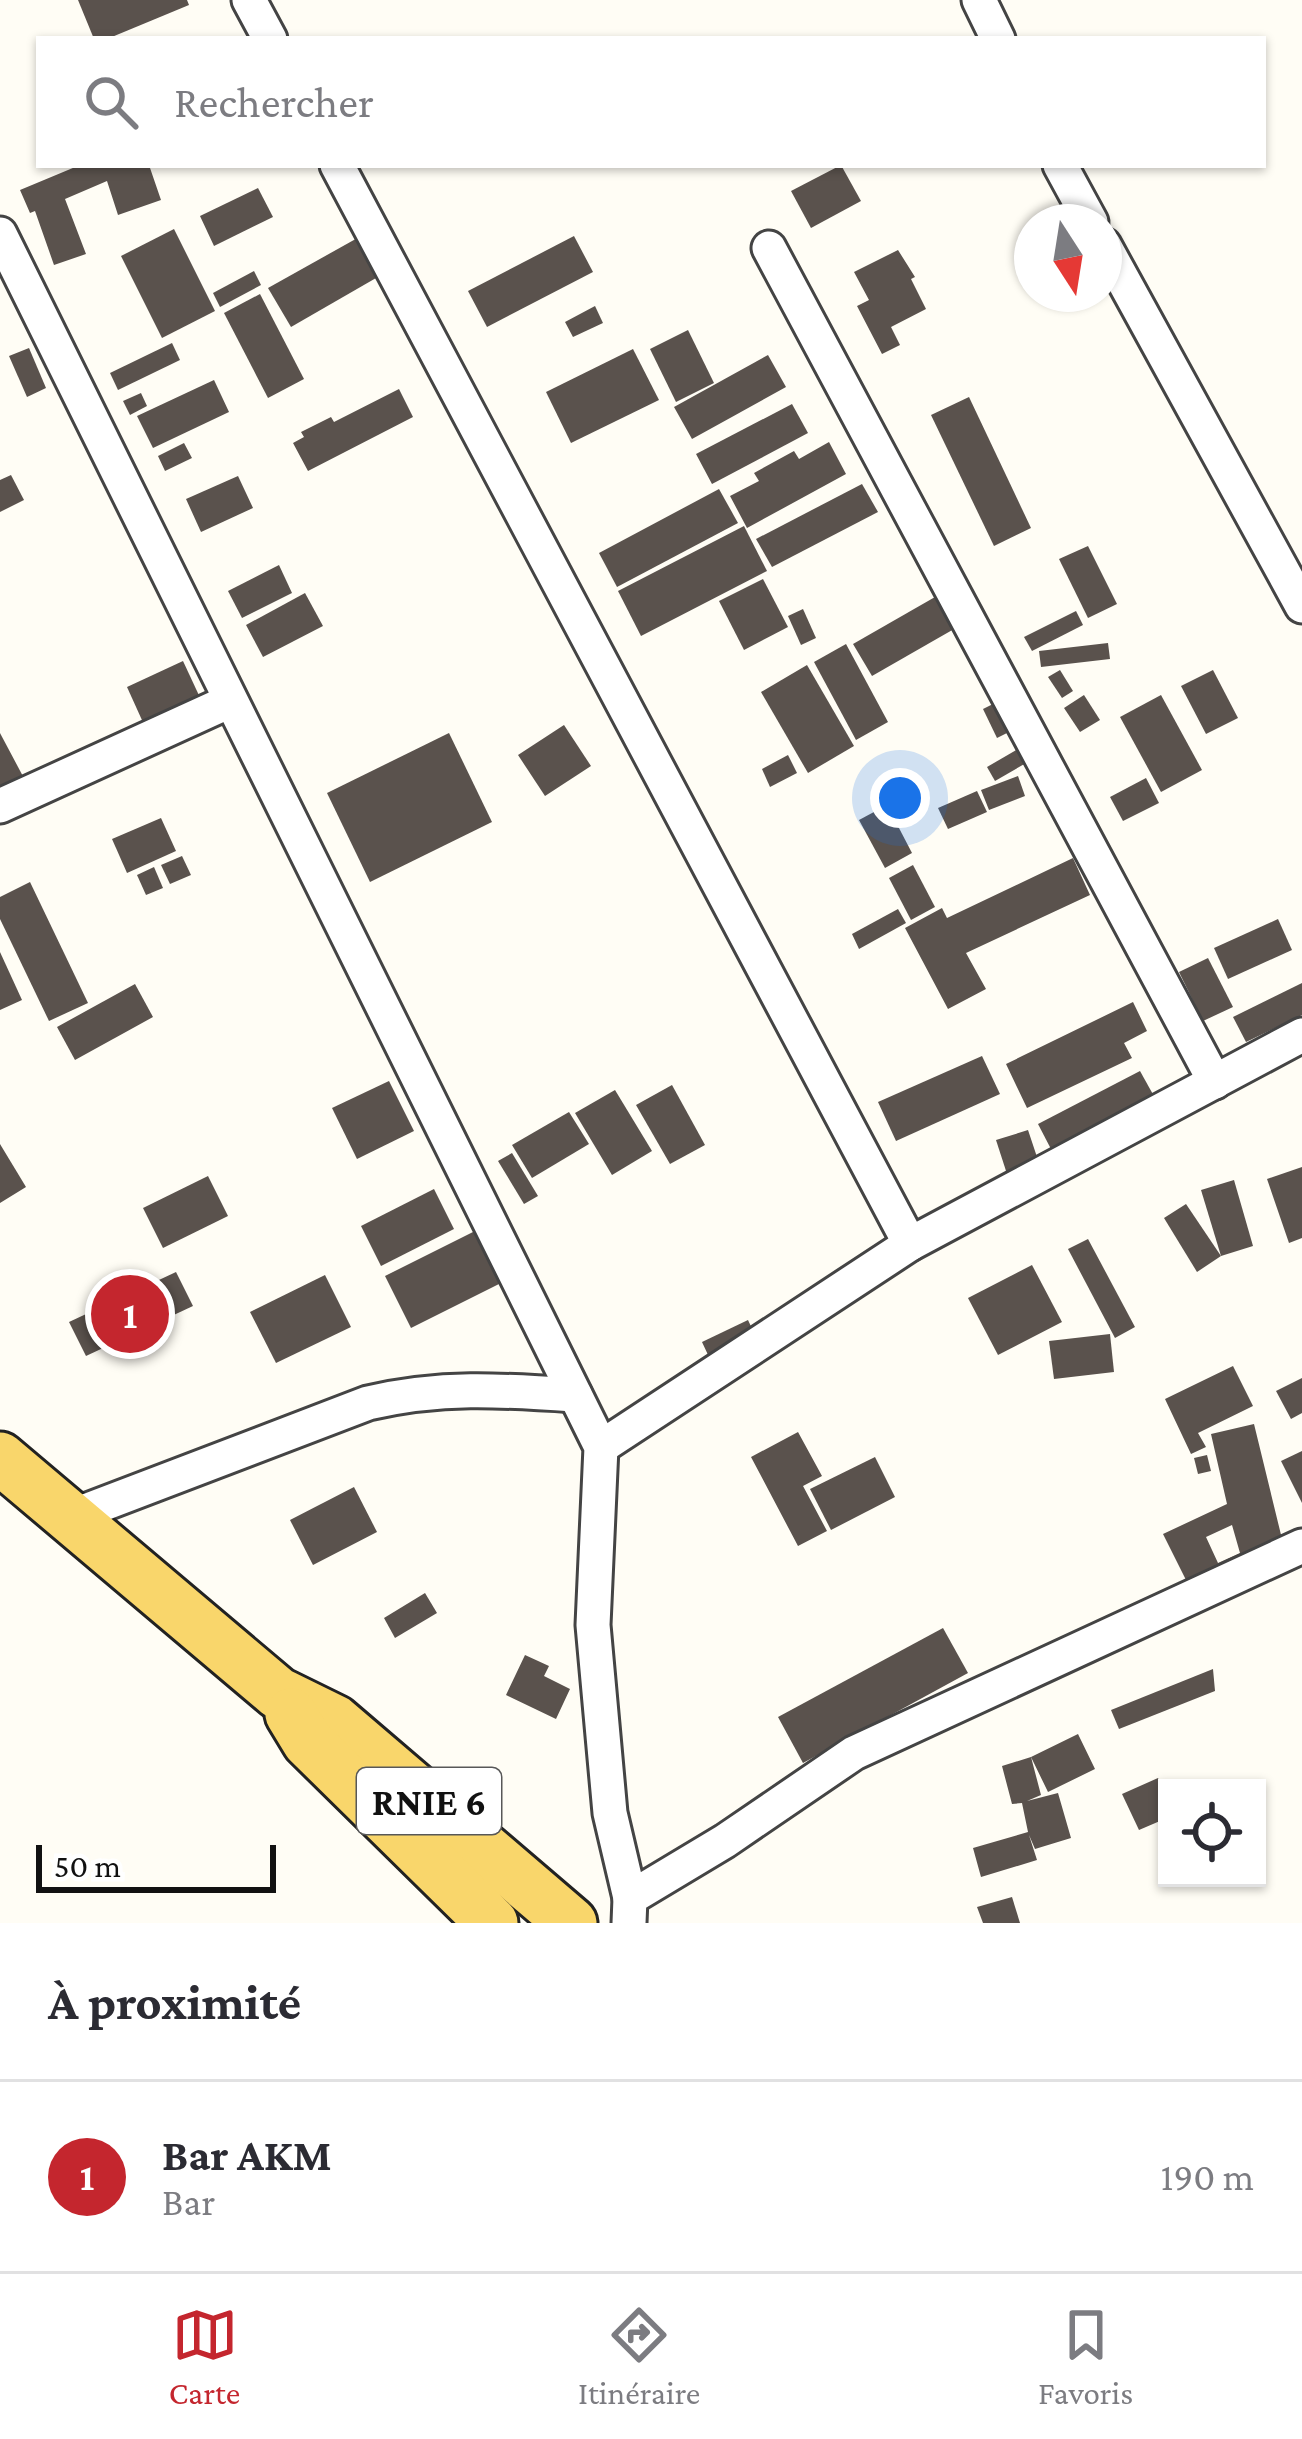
<!DOCTYPE html>
<html lang="fr">
<meta charset="utf-8">
<style>
:root{--surface:#fff;--page:#f7f7f7;--text:#2b2b33;--muted:#7c7c81;--line:#e1e1e2;--accent:#c4262e}
body{margin:0;font-family:"Crimson Pro",serif;background:var(--page);color:var(--text)}
.controls{position:absolute;right:36px;bottom:36px;display:grid;overflow:hidden;border-radius:0px;box-shadow:0 3px 9px #0004}
.controls button{width:108px;height:108px;display:grid;place-items:center;padding:0;border:0;border-bottom:3px solid var(--line);background:var(--surface);color:var(--text);font:60px sans-serif}
.compass{position:absolute;left:1014px;top:204px;width:108px;height:108px;border-radius:50%;background:var(--surface);box-shadow:0 3px 9px #0004;rotate:168deg}
.scale{position:absolute;left:36px;bottom:30px;width:240px;box-sizing:border-box;padding-left:12px;border:6px solid #111;border-top:0;font-size:33px;line-height:42px;white-space:nowrap;color:#111;-webkit-text-stroke:9px #fff;paint-order:stroke}
.you{position:absolute;left:900px;top:798px;width:42px;height:42px;margin:-30px;border:9px solid #fff;border-radius:50%;background:#1a73e8;box-shadow:0 0 0 18px #1a73e833}
.badge{display:grid;place-items:center;width:78px;height:78px;border-radius:50%;background:var(--accent);color:#fff;font-size:39px;font-weight:700}
.pin{position:absolute;translate:-50% -50%;border:6px solid #fff;box-shadow:0 3px 12px #0006}
.list{margin:0;padding:0;list-style:none}
h2{display:flex;justify-content:space-between;align-items:center;height:156px;margin:0;padding:0 48px;font-size:51px}
h2 small{font-size:39px;font-weight:400;color:var(--muted)}
.list li{display:grid;grid-template-columns:78px 1fr auto;gap:36px;align-items:center;box-sizing:border-box;height:192px;padding:0 48px;border-top:3px solid var(--line)}
.list b{display:block;font-size:45px;white-space:nowrap}
.list p{margin:0;font-size:39px;white-space:nowrap;color:var(--muted)}
.list em{font-size:39px;font-style:normal;color:var(--muted)}
.icon{flex:none;width:66px;height:66px;fill:none;stroke:currentColor;stroke-width:2;stroke-linecap:round;stroke-linejoin:round}
.map{position:relative;flex:none;width:1302px;height:1923px;overflow:hidden}
.search{position:absolute;background:var(--surface);box-shadow:0 3px 9px #0004;left:36px;right:36px;top:36px;height:132px;display:flex;align-items:center;gap:30px;box-sizing:border-box;padding:0 42px;border-radius:0px;color:var(--muted);font-size:45px}
.sheet{height:348px;background:var(--surface)}
nav{display:flex;justify-content:space-around;align-items:center;box-sizing:border-box;height:168px;border-top:3px solid var(--line);background:var(--surface);font-size:33px;color:var(--muted)}
nav a{display:grid;justify-items:center;gap:6px}
nav .on{color:var(--accent)}
.map>svg:first-child{display:block}
.building{fill:#5a524d;fill-rule:evenodd}
.lines{fill:none;stroke-linecap:round;stroke-linejoin:round}
.minor-casing{stroke:#444;stroke-width:39}
.primary-casing{stroke:#222;stroke-width:57}
.minor{stroke:#fff;stroke-width:33}
.primary{stroke:#f9d66b;stroke-width:51}
.labels{text-anchor:middle;dominant-baseline:central;stroke-width:12;stroke-linejoin:round;paint-order:stroke}
.shield{fill:#fff;stroke:#585858;stroke-width:3}
.shield-label{font-size:39px;font-weight:bold;fill:#111}
</style>
<div class="map">
<svg width="1302" height="1923" viewBox="0 0 1302 1923">
<rect width="100%" height="100%" fill="#fffdf5"/>
<!-- building -->
<g class="building">
<polygon points="78,0 187,0 189,5 107,39 94,39"/>
<polygon points="80,165 149,165 161,200 118,215 107,181 65,199 86,254 54,265 35,211 30,213 20,190"/>
<polygon points="841,165 861,201 811,228 791,191"/>
<polygon points="258,188 273,217 214,246 200,216"/>
<polygon points="174,229 215,311 162,338 121,256"/>
<polygon points="361,236 383,274 291,327 268,288"/>
<polygon points="574,236 593,272 487,327 468,291"/>
<polygon points="898,250 915,277 911,279 926,309 891,327 900,345 882,354 857,306 869,300 854,272"/>
<polygon points="254,271 261,285 220,307 213,293"/>
<polygon points="260,294 304,379 268,398 224,313"/>
<polygon points="595,306 603,323 573,337 565,322"/>
<polygon points="688,330 714,383 676,402 650,349"/>
<polygon points="172,343 180,360 118,390 110,373"/>
<polygon points="29,348 46,388 27,397 9,356"/>
<polygon points="633,349 659,400 571,443 546,392"/>
<polygon points="768,355 786,387 692,439 674,407"/>
<polygon points="214,380 229,412 153,448 137,416"/>
<polygon points="399,389 413,417 308,471 293,443 304,437 301,432 331,417 334,422"/>
<polygon points="141,393 147,406 130,415 123,401"/>
<polygon points="969,397 1031,528 994,546 931,415"/>
<polygon points="792,404 808,433 712,484 696,454"/>
<polygon points="829,442 846,474 747,528 730,496 759,481 754,473 794,451 799,459"/>
<polygon points="184,443 192,458 165,471 158,456"/>
<polygon points="11,475 24,500 0,512 0,480"/>
<polygon points="238,476 253,508 201,532 186,499"/>
<polygon points="862,484 878,512 772,567 756,539"/>
<polygon points="719,489 738,523 617,587 599,553"/>
<polygon points="744,526 767,571 641,636 618,591"/>
<polygon points="1088,546 1117,604 1088,618 1059,559"/>
<polygon points="279,565 292,593 242,618 228,591"/>
<polygon points="763,579 788,627 744,650 719,601"/>
<polygon points="305,593 323,626 263,657 246,625"/>
<polygon points="942,593 961,625 872,676 853,644"/>
<polygon points="803,609 816,638 801,645 788,616"/>
<polygon points="1076,611 1083,625 1032,651 1024,637"/>
<polygon points="1108,643 1110,659 1041,667 1039,651"/>
<polygon points="846,644 888,722 856,740 814,662"/>
<polygon points="183,661 203,704 146,729 127,687"/>
<polygon points="807,665 854,746 808,773 761,692"/>
<polygon points="1060,670 1073,691 1062,698 1048,677"/>
<polygon points="1213,670 1238,718 1206,734 1181,686"/>
<polygon points="1084,695 1100,720 1080,732 1064,708"/>
<polygon points="1161,695 1202,770 1161,792 1120,717"/>
<polygon points="1001,700 1015,729 997,738 983,709"/>
<polygon points="564,725 591,766 545,796 518,755"/>
<polygon points="0,733 26,782 0,796"/>
<polygon points="449,733 492,822 370,882 327,793"/>
<polygon points="1025,745 1033,759 995,781 987,767"/>
<polygon points="788,755 797,773 770,787 762,769"/>
<polygon points="1018,776 1025,796 989,810 981,790"/>
<polygon points="1146,778 1159,803 1123,821 1110,797"/>
<polygon points="977,791 987,812 948,829 938,808"/>
<polygon points="887,805 912,853 885,868 859,820"/>
<polygon points="161,818 176,851 127,873 112,839"/>
<polygon points="182,856 191,875 170,884 161,865"/>
<polygon points="1073,858 1090,895 966,953 986,989 948,1009 905,928 942,908 947,918"/>
<polygon points="913,865 935,907 911,920 889,878"/>
<polygon points="154,867 163,888 146,895 137,875"/>
<polygon points="30,882 88,1003 49,1021 0,919 0,897"/>
<polygon points="898,909 906,923 859,949 852,934"/>
<polygon points="1278,919 1292,950 1228,979 1214,948"/>
<polygon points="0,952 22,1000 0,1010"/>
<polygon points="1208,958 1233,1007 1203,1021 1179,972"/>
<polygon points="1302,983 1302,1015 1246,1042 1233,1017"/>
<polygon points="135,984 153,1017 75,1060 57,1027"/>
<polygon points="1133,1002 1147,1031 1124,1043 1132,1058 1027,1108 1006,1064"/>
<polygon points="982,1056 1000,1094 896,1141 878,1102"/>
<polygon points="1140,1071 1155,1098 1052,1151 1038,1124"/>
<polygon points="389,1081 414,1131 357,1159 332,1108"/>
<polygon points="672,1085 705,1145 670,1164 636,1105"/>
<polygon points="615,1090 652,1151 612,1175 575,1113"/>
<polygon points="569,1112 589,1144 532,1178 512,1145"/>
<polygon points="1028,1130 1039,1163 1007,1174 996,1140"/>
<polygon points="0,1144 26,1187 0,1203"/>
<polygon points="512,1153 538,1196 524,1204 498,1161"/>
<polygon points="1302,1167 1302,1238 1289,1243 1267,1179"/>
<polygon points="208,1176 228,1216 163,1248 143,1208"/>
<polygon points="1234,1180 1253,1246 1221,1256 1201,1190"/>
<polygon points="434,1189 454,1229 381,1266 361,1226"/>
<polygon points="1186,1204 1221,1256 1197,1272 1164,1218"/>
<polygon points="479,1229 505,1281 411,1328 385,1276"/>
<polygon points="1088,1239 1135,1327 1115,1338 1068,1249"/>
<polygon points="1032,1265 1062,1322 998,1355 968,1298"/>
<polygon points="176,1272 193,1306 86,1356 69,1322"/>
<polygon points="325,1275 351,1327 276,1363 250,1312"/>
<polygon points="748,1320 755,1335 709,1357 702,1342"/>
<polygon points="1110,1334 1114,1372 1054,1379 1049,1341"/>
<polygon points="1233,1366 1253,1406 1198,1433 1206,1447 1191,1454 1165,1399"/>
<polygon points="1302,1378 1302,1413 1291,1419 1276,1391"/>
<path d="M1254,1424L1283,1543L1193,1594L1163,1534L1227,1504L1211,1434ZM1232,1525L1240,1553L1218,1563L1206,1537Z"/>
<polygon points="798,1432 822,1476 803,1486 827,1531 798,1546 751,1457"/>
<polygon points="1302,1451 1302,1503 1281,1461"/>
<polygon points="1207,1455 1211,1471 1198,1474 1194,1458"/>
<polygon points="875,1457 895,1497 831,1530 810,1489"/>
<polygon points="354,1487 377,1532 313,1565 290,1520"/>
<polygon points="425,1593 437,1613 395,1638 384,1618"/>
<polygon points="943,1628 968,1673 803,1763 778,1717"/>
<polygon points="525,1655 549,1666 544,1676 570,1689 556,1719 506,1695"/>
<polygon points="1213,1669 1215,1691 1119,1729 1111,1710"/>
<polygon points="1078,1734 1095,1769 1048,1792 1031,1757 1041,1795 1027,1801 1058,1793 1071,1838 1035,1849 1029,1835 1037,1860 981,1877 973,1848 1028,1832 1022,1803 1012,1804 1002,1766 1031,1757"/>
<polygon points="1158,1778 1167,1798 1167,1818 1139,1830 1122,1794"/>
<polygon points="1012,1897 1020,1923 983,1923 977,1907"/>
</g>
<g class="lines">
<!-- minor casing -->
<g class="minor-casing">
<g id="minor">
<polyline points="249,0 270,39"/>
<polyline points="979,0 998,39"/>
<polyline points="337,165 910,1244"/>
<polyline points="1060,165 1091,222"/>
<polyline points="0,234 601,1447 593,1625 610,1813 630,1898"/>
<polyline points="1104,245 1302,606"/>
<polyline points="769,248 1215,1082"/>
<polyline points="0,806 230,701"/>
<polyline points="601,1447 910,1244 1302,1035"/>
<path d="M67,1518L368,1403C441,1386 500,1390 575,1395"/>
<polyline points="629,1923 630,1898 725,1841 854,1753 1302,1546"/>
</g>
</g>
<!-- primary casing -->
<g class="primary-casing">
<g id="primary">
<polyline points="0,1458 278,1693 335,1721 571,1923"/>
<polyline points="291,1714 308,1742 492,1923"/>
</g>
</g>
<!-- minor -->
<use href="#minor" class="minor"/>
<!-- primary -->
<use href="#primary" class="primary"/>
</g>
<g class="labels">
<!-- shield labels -->
<rect class="shield" x="357" y="1768" width="144" height="66" rx="9"/>
<g class="shield-label">
<text x="429" y="1801">RNIE 6</text>
</g>
</g>
</svg>
<div class="controls">
<button><svg class="icon" aria-label="locate" viewBox="0 0 24 24"><circle cx="12" cy="12" r="6"/><path d="M12 2v4M12 18v4M2 12h4M18 12h4"/></svg></button>
</div>
<svg class="compass" viewBox="-18 -18 36 36"><path d="M0-13l5 13h-10z" fill="#e53935"/><path d="M0 13l5-13h-10z" fill="#7c7c81"/></svg>
<div class="scale">50 m</div>
<div class="you"></div>
<div class="pin badge" style="left:130px;top:1314px">1</div>
<div class="search"><svg class="icon" aria-label="search" viewBox="0 0 24 24"><circle cx="10" cy="10" r="6"/><path d="M15 15l6 6"/></svg>Rechercher</div>
</div>
<section class="sheet">
<h2>À proximité<small></small></h2>
<ul class="list">
<li><span class="badge">1</span><div><b>Bar AKM</b><p>Bar</p></div><em>190 m</em></li>
</ul>
</section>
<nav>
<a class="on"><svg class="icon" aria-label="map" viewBox="0 0 24 24"><path d="M3 6l6-2 6 2 6-2v14l-6 2-6-2-6 2zM9 4v14M15 6v14"/></svg>Carte</a>
<a><svg class="icon" aria-label="directions" viewBox="0 0 24 24"><path d="M12 3l9 9-9 9-9-9zM9 14v-3h6M13 9l2 2-2 2"/></svg>Itinéraire</a>
<a><svg class="icon" aria-label="saved" viewBox="0 0 24 24"><path d="M7 4h10v16l-5-4-5 4z"/></svg>Favoris</a>
</nav>
